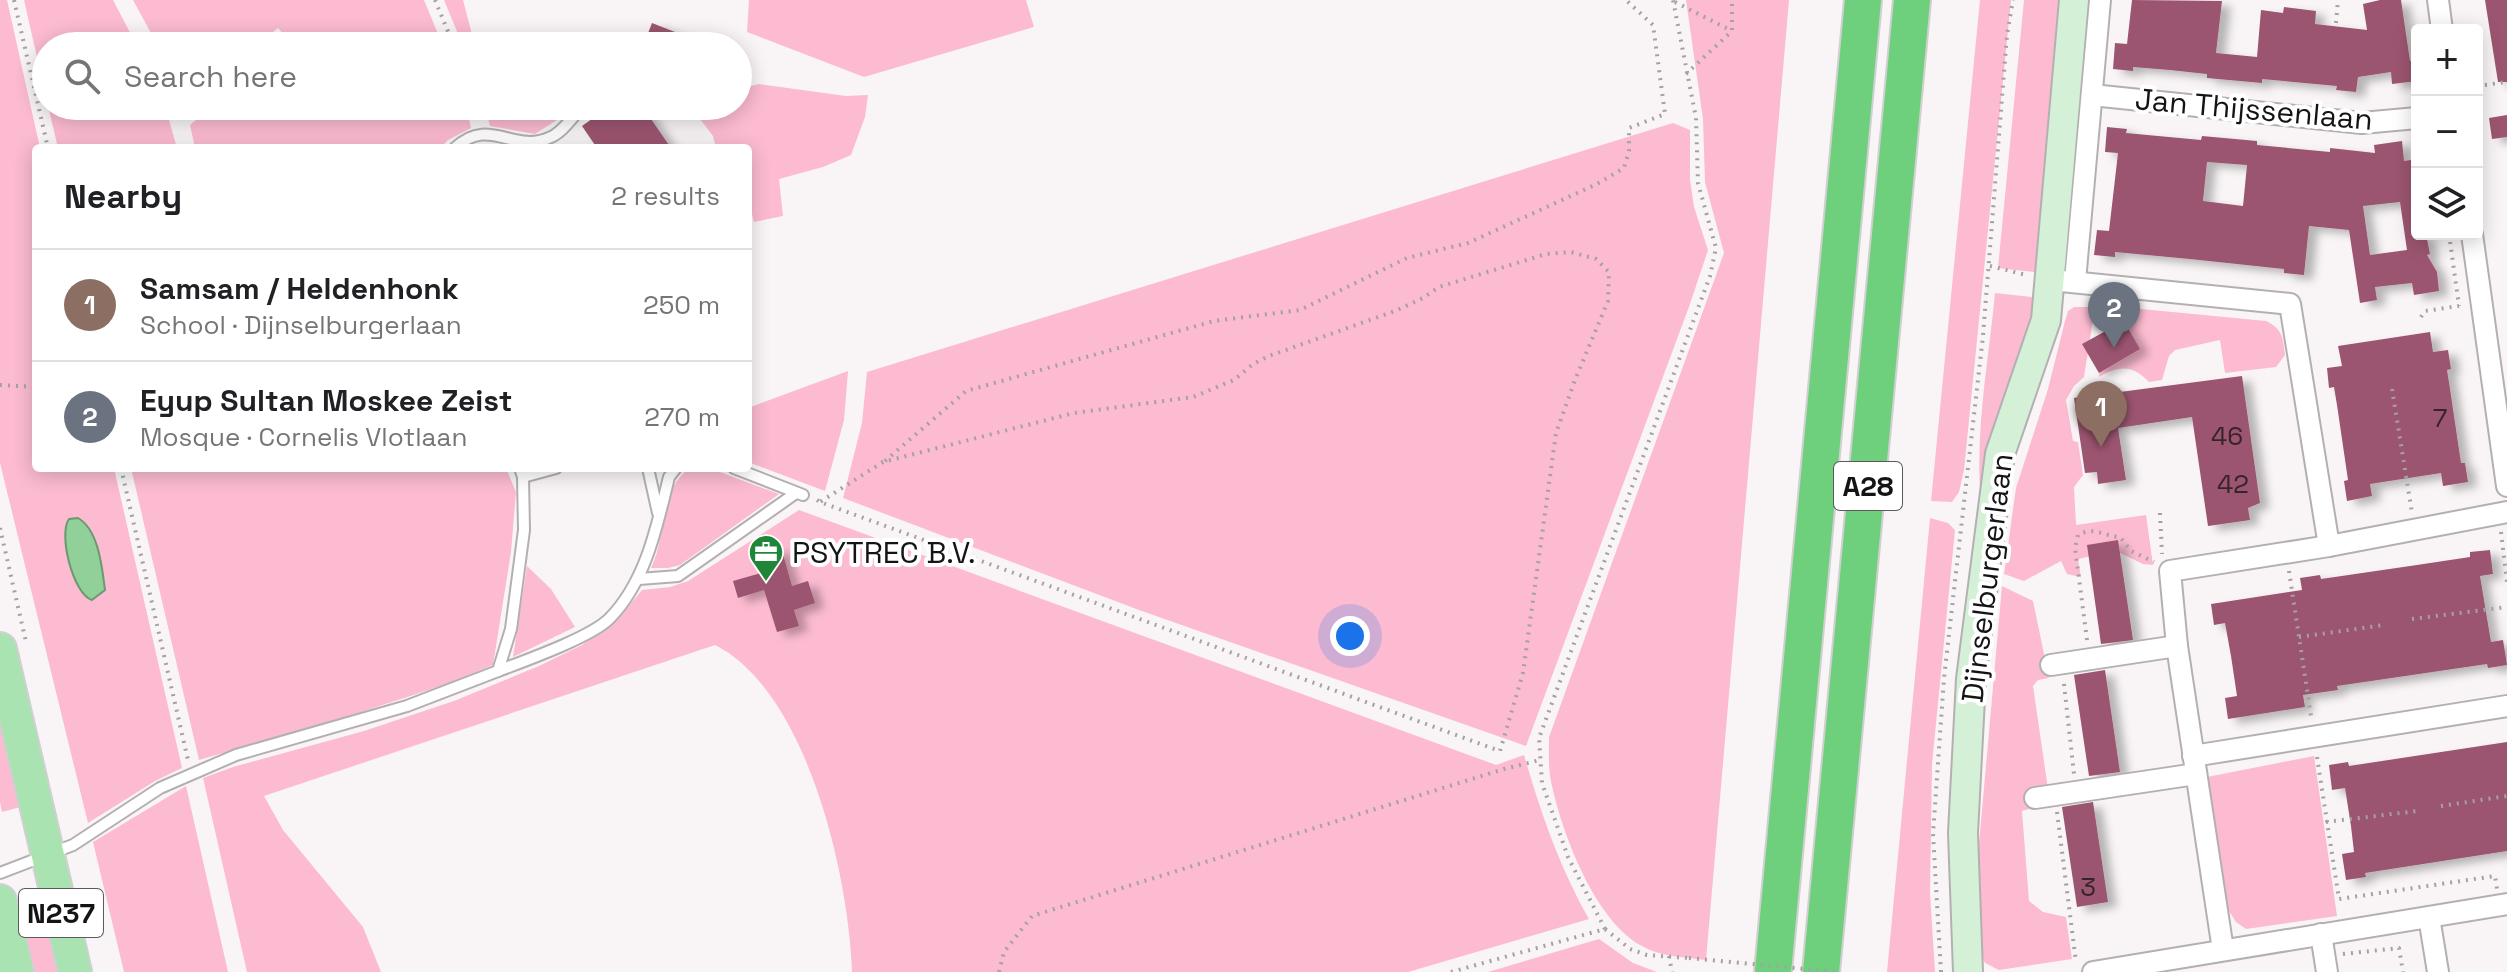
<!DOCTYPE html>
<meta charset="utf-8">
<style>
:root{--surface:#fff;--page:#f6f6f6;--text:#202124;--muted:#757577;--line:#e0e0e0;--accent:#db2777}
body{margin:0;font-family:"Space Grotesk",sans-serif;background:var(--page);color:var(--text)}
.controls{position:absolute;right:24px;top:24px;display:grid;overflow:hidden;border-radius:8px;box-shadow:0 4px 20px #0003}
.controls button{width:72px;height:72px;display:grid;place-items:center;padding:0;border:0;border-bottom:2px solid var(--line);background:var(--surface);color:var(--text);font:40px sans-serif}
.you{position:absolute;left:1350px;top:636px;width:28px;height:28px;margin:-20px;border:6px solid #fff;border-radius:50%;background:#1a73e8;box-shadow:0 0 0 12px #1a73e833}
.badge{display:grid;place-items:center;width:52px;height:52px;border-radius:50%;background:var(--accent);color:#fff;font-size:26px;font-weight:700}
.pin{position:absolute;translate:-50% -66px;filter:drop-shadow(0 2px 4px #0008)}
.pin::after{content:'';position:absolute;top:42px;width:28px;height:24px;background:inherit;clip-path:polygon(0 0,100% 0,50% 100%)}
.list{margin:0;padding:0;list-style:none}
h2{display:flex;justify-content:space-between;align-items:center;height:104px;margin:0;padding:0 32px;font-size:34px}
h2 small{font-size:26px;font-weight:400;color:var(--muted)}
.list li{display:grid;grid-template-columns:52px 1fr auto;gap:24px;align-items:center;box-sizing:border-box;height:112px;padding:0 32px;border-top:2px solid var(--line)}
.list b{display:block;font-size:30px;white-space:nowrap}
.list p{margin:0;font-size:26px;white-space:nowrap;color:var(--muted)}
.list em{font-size:26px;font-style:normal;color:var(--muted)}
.icon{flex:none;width:44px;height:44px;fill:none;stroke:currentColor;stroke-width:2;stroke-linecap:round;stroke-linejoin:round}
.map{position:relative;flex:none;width:2507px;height:972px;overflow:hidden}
.search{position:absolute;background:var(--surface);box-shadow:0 4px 20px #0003;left:32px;top:32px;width:720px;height:88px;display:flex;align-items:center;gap:20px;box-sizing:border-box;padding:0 28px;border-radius:44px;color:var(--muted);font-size:30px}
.panel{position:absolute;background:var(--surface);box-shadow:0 4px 20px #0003;left:32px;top:144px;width:720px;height:328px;border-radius:8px}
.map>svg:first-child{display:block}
.green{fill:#fcbbd0}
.water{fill:#92d09a;stroke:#6c9872;stroke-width:2}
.building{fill:#9c556f;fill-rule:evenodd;filter:url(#shadow)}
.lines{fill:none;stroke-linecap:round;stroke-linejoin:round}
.service-casing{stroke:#b4b0b2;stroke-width:14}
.minor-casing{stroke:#b4b0b2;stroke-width:24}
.secondary-casing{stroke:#b4b0b2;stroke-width:32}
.primary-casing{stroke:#d0d0d0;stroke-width:36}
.motorway-casing{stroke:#d0d0d0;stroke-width:40}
.path{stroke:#a4a1a2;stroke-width:4;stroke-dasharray:2 6;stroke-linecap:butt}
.service{stroke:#fff;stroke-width:10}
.minor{stroke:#fff;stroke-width:20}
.secondary{stroke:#d4f1d8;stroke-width:28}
.primary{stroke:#a8e3b1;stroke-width:32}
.motorway{stroke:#6ed07d;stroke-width:36}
.path-bridge{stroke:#a4a1a2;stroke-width:4;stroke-dasharray:2 6;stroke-linecap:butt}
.labels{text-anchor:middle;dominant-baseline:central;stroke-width:8;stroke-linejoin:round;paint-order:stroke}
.number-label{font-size:26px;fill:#37242b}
.shield{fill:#fff;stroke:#5b5a5a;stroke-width:2}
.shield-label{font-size:28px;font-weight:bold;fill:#151414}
.street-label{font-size:30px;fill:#151414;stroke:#fff}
.poi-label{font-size:30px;fill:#151414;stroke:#fff;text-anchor:start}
</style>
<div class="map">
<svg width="2507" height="972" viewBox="0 0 2507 972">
<defs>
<filter id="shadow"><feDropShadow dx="9" dy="5" stdDeviation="4" flood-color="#0004"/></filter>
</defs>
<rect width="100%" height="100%" fill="#f9f5f6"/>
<!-- green -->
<g class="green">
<polygon points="0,0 7,0 40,148 36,148 36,468 114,468 182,768 155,781 88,823 0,463"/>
<polygon points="24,0 113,0 137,46 46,46 46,97"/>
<polygon points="133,0 424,0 443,46 285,46 289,41 278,28 256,46 158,46"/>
<polygon points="444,0 463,0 475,46 463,46"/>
<polygon points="749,0 1026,0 1034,27 864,77 747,32"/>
<path d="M1686,0H1789L1706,960C1684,957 1660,957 1640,945C1595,919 1563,836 1552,786C1548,770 1549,754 1549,737L1724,253L1705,182L1703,119Z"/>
<polygon points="1980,0 2011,0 1964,470 1959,492 1952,502 1931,501"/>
<polygon points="2024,0 2063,0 2044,273 1998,268"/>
<polygon points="759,84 846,96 868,95 865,117 851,155 823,167 779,179 783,216 754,222 748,198 748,148 716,148 713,136 690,106 738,106 738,89"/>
<polygon points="48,106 165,106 177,148 58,148"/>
<polygon points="213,106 466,106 471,128 448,140 440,148 195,148 190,125"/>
<polygon points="485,106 568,106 560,118 535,134 490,126"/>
<polygon points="1673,123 1690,130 1690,180 1694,207 1708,250 1690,304 1526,746 1139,610 843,498 862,423 867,372"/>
<path d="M1995,293L2042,298L1984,525C1971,450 1988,368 1995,293Z"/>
<path d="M2110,306L2266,321C2283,329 2283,338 2285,355L2276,367L2225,373L2220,340L2175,350L2169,356L2162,380L2149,382C2133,365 2119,365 2099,377Z"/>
<polygon points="2074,307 2095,307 2084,377 2074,386 2066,400 2073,441 2078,442 2083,475 2074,487 2076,525 2146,515 2153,565 2143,564 2116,551 2078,559 2081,577 2067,574 2061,561 2024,581 2004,574 2016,488 2048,389 2065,321 2068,311"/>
<polygon points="848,371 844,420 825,491 748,462 748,408"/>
<polygon points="131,468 506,468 516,492 511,552 493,665 447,684 358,713 199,760"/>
<path d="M690,468H709L779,494L680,565L668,568H651C667,536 658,490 690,468Z"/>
<path d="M799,510L1496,765L1524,755C1541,813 1559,866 1589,919L1408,972H852C849,876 807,691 715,645L264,796L283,830L363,927L381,972H247L203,778L233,767L364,731L454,701L539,666L582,645L617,620L642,590L670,587L688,581Z"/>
<polygon points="1930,518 1948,523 1955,530 1932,764 1930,893 1935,972 1887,972"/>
<polygon points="527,566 551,589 575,627 513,657"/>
<polygon points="2002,586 2033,601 2049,678 2038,680 2033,686 2048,789 2039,806 2022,811 2029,901 2043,912 2066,917 2072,959 1999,970 1985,963 1982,956 1975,889"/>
<polygon points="0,702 24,806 2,812 0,802"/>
<polygon points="2314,756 2337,916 2246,929 2236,922 2227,908 2207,777"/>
<polygon points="186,786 228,972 124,972 93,842"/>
<polygon points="50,919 63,972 30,972 19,926"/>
<polygon points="1599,939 1633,963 1657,972 1488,972"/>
</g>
<!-- water -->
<path class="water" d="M78,518C99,530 102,568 105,590L92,600C73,594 58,534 69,519Z"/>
<!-- building -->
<g class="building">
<polygon points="2132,0 2222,1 2216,53 2257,57 2261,10 2283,13 2284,7 2316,11 2315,24 2367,30 2363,4 2380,0 2401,0 2410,61 2415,61 2417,81 2392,84 2391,72 2358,77 2356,92 2336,90 2337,86 2262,79 2262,83 2207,78 2207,74 2170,70 2133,67 2133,71 2113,69 2115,43 2127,44"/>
<polygon points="2485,0 2507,0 2507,82 2498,82"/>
<polygon points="652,23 708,45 707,46 643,46"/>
<polygon points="610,106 623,106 629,114 642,106 671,148 597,148 582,126"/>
<polygon points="2507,115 2507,137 2492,139 2489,118"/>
<path d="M2107,127L2127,129L2126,133L2201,140L2202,136L2257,141V145L2330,152V148L2375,153L2374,145L2402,141L2404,161L2417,159V234H2426L2430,254L2427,255L2437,272L2439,291L2414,295L2412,283L2375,287L2377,300L2360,303L2349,230L2309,226L2304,275L2284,273V269L2190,259L2115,252V257L2094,255L2097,230L2109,231L2118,153L2105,152ZM2207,162L2247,165L2243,206L2203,201ZM2400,202L2407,250L2370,255L2363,206Z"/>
<polygon points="2124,321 2140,349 2099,373 2082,344"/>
<polygon points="2430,332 2433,352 2448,350 2451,369 2447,370 2450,389 2461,463 2465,463 2468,482 2443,486 2441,473 2370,484 2372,496 2347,501 2344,481 2348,480 2337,405 2334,387 2329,388 2327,368 2342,366 2338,346"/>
<polygon points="2242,376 2260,503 2248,508 2250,520 2208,526 2192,417 2118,428 2126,480 2098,484 2097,472 2085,473 2074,398"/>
<polygon points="2118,540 2133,640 2101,644 2087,545"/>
<polygon points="781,547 792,586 808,581 815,603 794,610 799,626 777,632 764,590 738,598 733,581 768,571 763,553"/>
<polygon points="2490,550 2493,574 2480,576 2491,642 2503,640 2507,665 2488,668 2487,664 2337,686 2338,690 2303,695 2305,707 2228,719 2225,698 2237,696 2231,656 2225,623 2214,625 2211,604 2302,590 2300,578 2320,575 2321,579 2417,565 2470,557 2470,552"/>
<polygon points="2105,670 2120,772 2089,776 2074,675"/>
<polygon points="2507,742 2507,851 2365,873 2366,877 2346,880 2342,854 2354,852 2351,826 2345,788 2332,790 2329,765 2348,762 2349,766"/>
<polygon points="2093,802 2108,902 2077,907 2062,807"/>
</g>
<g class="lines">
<!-- service casing -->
<g class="service-casing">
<g id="service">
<path d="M455,148C490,115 513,155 551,137C563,132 573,116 583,106"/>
<polyline points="648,468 658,513"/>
<polyline points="734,468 803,495"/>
<polyline points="523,477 556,468"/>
<polyline points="639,579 678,576 796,493"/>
<path d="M498,671C524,661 592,637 610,618C646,581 657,526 669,477L676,468"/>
<polyline points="0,873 73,845 160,788 236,755 407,706 498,671 511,629 524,530 523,477 520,468"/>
</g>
</g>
<!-- minor casing -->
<g class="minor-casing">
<g id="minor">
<polyline points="2438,0 2442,30"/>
<polyline points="2092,95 2362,123 2417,118"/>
<polyline points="2472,234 2507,486"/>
<polyline points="2051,280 2290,304 2329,546"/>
<polyline points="2075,281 2100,0"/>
<polyline points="2051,665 2177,646"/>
<polyline points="2193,756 2507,706"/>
<polyline points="2035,798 2196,774"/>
<polyline points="2429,917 2438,972"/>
<polyline points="2321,934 2327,972"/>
<polyline points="2223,950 2177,646 2170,571 2329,546 2507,512"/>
<polyline points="2093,972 2507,904"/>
</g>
</g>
<!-- secondary casing -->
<g class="secondary-casing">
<polyline id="secondary" points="1968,972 1963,833 1971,679 2000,454 2046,320 2074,0"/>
</g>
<!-- primary casing -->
<g class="primary-casing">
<g id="primary">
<polyline points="0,649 75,972"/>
<polyline points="0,901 17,972"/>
</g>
</g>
<!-- motorway casing -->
<g class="motorway-casing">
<g id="motorway">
<polyline points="1773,972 1863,0"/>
<polyline points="1821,972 1912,0"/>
</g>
</g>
<!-- path -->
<g class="path">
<polyline points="14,0 48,148"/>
<polyline points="435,0 454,46"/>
<polyline points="1675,2 1732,31"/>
<polyline points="2336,23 2338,0"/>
<polyline points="1686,74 1732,31 1732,0"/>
<polyline points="2477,86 2507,82"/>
<polyline points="476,106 478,119"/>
<polyline points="2449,234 2459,306"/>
<polyline points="1990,266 2026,275"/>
<polyline points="2421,317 2425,311 2459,306"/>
<polyline points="0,385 36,387"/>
<polyline points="2392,389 2412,513"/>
<polyline points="885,461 966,391 1214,321 1300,310 1407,258 1468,243 1597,184 1624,168 1629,151 1629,128 1665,114 1653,25 1626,0"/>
<polyline points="121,468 188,760"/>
<polyline points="817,500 820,502 1500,751 1523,673 1556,433 1575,380 1608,301 1609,272 1596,259 1571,252 1546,254 1439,287 1423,298 1395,311 1269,356 1253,364 1234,380 1193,397 1074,413 883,462 820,502"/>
<polyline points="2160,513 2162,554"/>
<polyline points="0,528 26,642"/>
<polyline points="2501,532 2507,582"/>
<polyline points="2289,571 2311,716"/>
<polyline points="2412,619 2507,607"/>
<polyline points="2299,637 2384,625"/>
<path d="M2087,640L2075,548L2078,535C2094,526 2103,536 2120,537L2131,551L2154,562"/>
<polyline points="2064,684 2074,774"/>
<polyline points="2317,757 2339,899 2495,876 2497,889"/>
<polyline points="2441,806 2507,796"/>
<polyline points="2057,812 2076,962"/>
<polyline points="2326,822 2417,811"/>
<polyline points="1605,929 1568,857 1542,783 1539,738 1710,276 1716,248 1698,183 1696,118 1673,0"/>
<polyline points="2343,954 2399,948 2403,972"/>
<polyline points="1669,956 1672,972"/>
<polyline points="999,972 1004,952 1032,916 1504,769 1540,760"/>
<polyline points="1451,972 1605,929 1630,949 1647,955 1689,958"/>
<polyline points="1941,972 1933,834 1944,678 1983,336 2007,35 2013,0"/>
</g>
<!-- service -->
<use href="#service" class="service"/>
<!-- minor -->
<use href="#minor" class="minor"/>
<!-- secondary -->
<use href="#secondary" class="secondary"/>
<!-- primary -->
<use href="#primary" class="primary"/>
<!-- motorway -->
<use href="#motorway" class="motorway"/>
<!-- path-bridge -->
<polyline class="path-bridge" points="1689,958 1837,972"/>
</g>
<!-- icons -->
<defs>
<g id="office-pin" transform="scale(1.8)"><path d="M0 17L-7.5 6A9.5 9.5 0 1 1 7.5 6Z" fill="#1f8539" stroke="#fff"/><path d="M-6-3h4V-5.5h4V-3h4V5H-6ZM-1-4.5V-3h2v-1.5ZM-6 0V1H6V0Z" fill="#fff"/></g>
</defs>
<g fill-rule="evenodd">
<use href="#office-pin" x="766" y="552"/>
</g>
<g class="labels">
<!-- number labels -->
<g class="number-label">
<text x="2440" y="418">7</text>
<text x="2227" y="436">46</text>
<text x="2233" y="484">42</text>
<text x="2088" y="887">3</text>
</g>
<!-- shield labels -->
<g class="shield">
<rect x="1834" y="462" width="68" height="48" rx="6"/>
<rect x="19" y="889" width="84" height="48" rx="6"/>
</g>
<g class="shield-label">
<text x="1868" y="486">A28</text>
<text x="61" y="913">N237</text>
</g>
<!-- street labels -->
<g class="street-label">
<text transform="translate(2254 109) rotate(5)">Jan Thijssenlaan</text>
<text transform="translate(1987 578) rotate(-83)">Dijnselburgerlaan</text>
</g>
<!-- poi labels -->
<g class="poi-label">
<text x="792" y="552">PSYTREC B.V.</text>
</g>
</g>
</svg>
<div class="controls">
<button>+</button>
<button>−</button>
<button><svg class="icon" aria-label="layers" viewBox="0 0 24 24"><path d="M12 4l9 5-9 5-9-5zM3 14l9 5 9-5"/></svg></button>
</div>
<div class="you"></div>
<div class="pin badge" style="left:2101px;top:447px;background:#8d6e63">1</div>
<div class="pin badge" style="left:2114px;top:348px;background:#6b7280">2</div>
<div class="search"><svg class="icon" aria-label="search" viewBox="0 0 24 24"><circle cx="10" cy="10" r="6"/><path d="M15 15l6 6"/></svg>Search here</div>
<section class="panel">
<h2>Nearby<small>2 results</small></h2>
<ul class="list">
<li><span class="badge" style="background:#8d6e63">1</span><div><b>Samsam / Heldenhonk</b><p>School · Dijnselburgerlaan</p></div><em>250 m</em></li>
<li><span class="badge" style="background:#6b7280">2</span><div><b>Eyup Sultan Moskee Zeist</b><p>Mosque · Cornelis Vlotlaan</p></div><em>270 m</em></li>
</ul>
</section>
</div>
